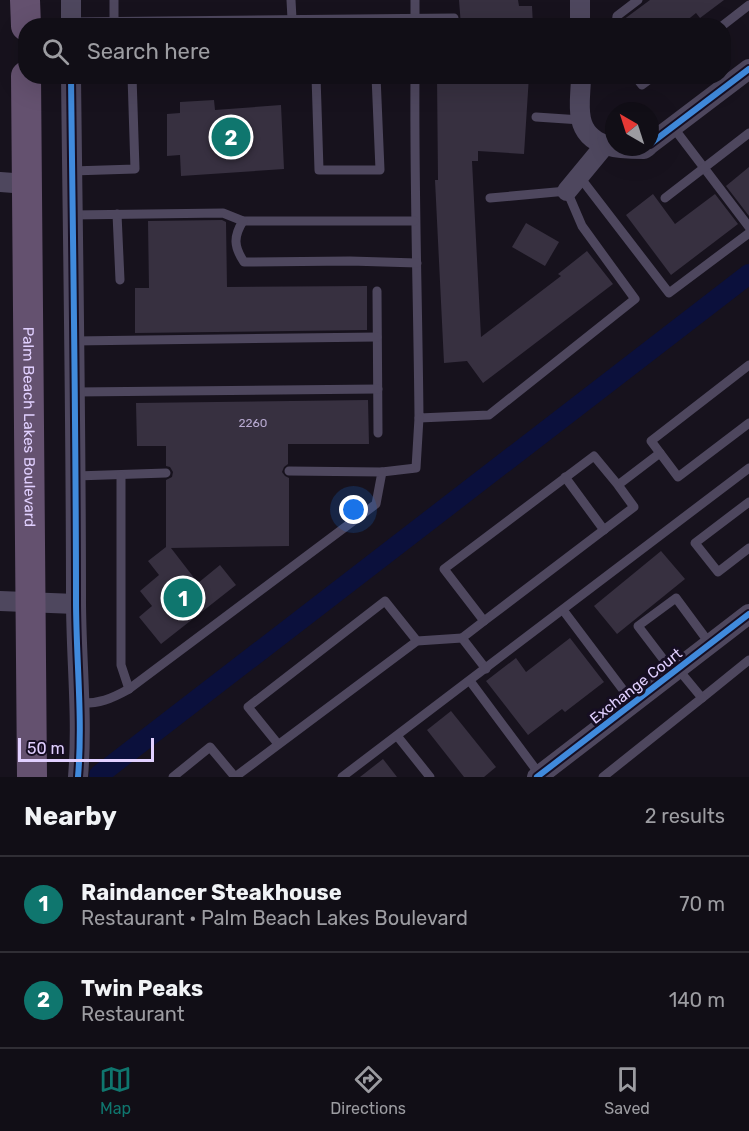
<!DOCTYPE html>
<meta charset="utf-8">
<style>
:root{--surface:#110e16;--page:#1a171f;--text:#f1f3f6;--muted:#9c9ca1;--line:#302e35;--accent:#0f766e}
body{margin:0;font-family:Rubik,sans-serif;background:var(--page);color:var(--text)}
.compass{position:absolute;left:605px;top:102px;width:54px;height:54px;border-radius:50%;background:var(--surface);box-shadow:0 6px 24px #0002;rotate:321deg}
.scale{position:absolute;left:18px;bottom:15px;width:136px;box-sizing:border-box;padding-left:6px;border:3px solid #e1d0ff;border-top:0;font-size:16px;line-height:21px;white-space:nowrap;color:#e1d0ff;-webkit-text-stroke:4px #160e22;paint-order:stroke}
.you{position:absolute;left:354px;top:510px;width:21px;height:21px;margin:-15px;border:4px solid #fff;border-radius:50%;background:#1a73e8;box-shadow:0 0 0 9px #1a73e833}
.badge{display:grid;place-items:center;width:39px;height:39px;border-radius:50%;background:var(--accent);color:#fff;font-size:20px;font-weight:700}
.pin{position:absolute;translate:-50% -50%;border:3px solid #fff;box-shadow:0 2px 6px #0006}
.list{margin:0;padding:0;list-style:none}
h2{display:flex;justify-content:space-between;align-items:center;height:78px;margin:0;padding:0 24px;font-size:26px}
h2 small{font-size:20px;font-weight:400;color:var(--muted)}
.list li{display:grid;grid-template-columns:39px 1fr auto;gap:18px;align-items:center;box-sizing:border-box;height:96px;padding:0 24px;border-top:2px solid var(--line)}
.list b{display:block;font-size:22px;white-space:nowrap}
.list p{margin:0;font-size:20px;white-space:nowrap;color:var(--muted)}
.list em{font-size:20px;font-style:normal;color:var(--muted)}
.icon{flex:none;width:33px;height:33px;fill:none;stroke:currentColor;stroke-width:2;stroke-linecap:round;stroke-linejoin:round}
.map{position:relative;flex:none;width:749px;height:777px;overflow:hidden}
.search{position:absolute;background:var(--surface);box-shadow:0 6px 24px #0002;left:18px;right:18px;top:18px;height:66px;display:flex;align-items:center;gap:15px;box-sizing:border-box;padding:0 21px;border-radius:24px;color:var(--muted);font-size:22px}
.sheet{height:270px;background:var(--surface)}
nav{display:flex;justify-content:space-around;align-items:center;box-sizing:border-box;height:84px;border-top:2px solid var(--line);background:var(--surface);font-size:16px;color:var(--muted)}
nav a{display:grid;justify-items:center;gap:3px}
nav .on{color:var(--accent)}
.map>svg:first-child{display:block}
.lines{fill:none;stroke-linecap:round;stroke-linejoin:round}
.canal{stroke:#0b103c;stroke-width:20}
.building{fill:#373040}
.lane{stroke:#4e475e;stroke-width:9}
.street{stroke:#4e475e;stroke-width:20}
.primary{stroke:#64516f;stroke-width:30}
.cycleway-casing{stroke:#160e22;stroke-width:10}
.cycleway{stroke:#408adc;stroke-width:6}
.labels{text-anchor:middle;dominant-baseline:central;stroke-width:6;stroke-linejoin:round;paint-order:stroke}
.number-label{font-size:12px;fill:#b6a8cf}
.street-label{font-size:15px;fill:#e1d0ff;stroke:#160e22}
</style>
<div class="map">
<svg width="749" height="777" viewBox="0 0 749 777">
<rect width="100%" height="100%" fill="#17121d"/>
<g class="lines">
<!-- canal -->
<polyline class="canal" points="99,775 749,274"/>
</g>
<!-- building -->
<g class="building">
<polygon points="459,0 518,0 519,6 532,6 533,26 461,26"/>
<polygon points="650,0 724,0 700,18 696,13 680,26 623,26 623,20"/>
<polygon points="437,76 529,76 524,154 478,151 478,161 472,161 481,337 561,276 558,274 587,251 613,284 483,383 467,361 444,363 435,180 438,180"/>
<polygon points="214,100 215,110 281,105 284,169 181,176 180,155 167,156 167,114 180,113 180,102"/>
<polygon points="749,167 749,216 726,186"/>
<polygon points="653,194 675,224 715,194 738,224 671,275 626,215"/>
<polygon points="222,220 226,222 227,287 367,286 367,330 135,333 135,288 149,288 148,221"/>
<polygon points="526,223 559,242 545,266 512,247"/>
<polygon points="368,400 369,444 288,444 288,464 284,467 282,472 285,476 289,478 289,546 171,548 198,583 220,565 236,585 161,644 139,617 152,606 140,591 159,575 148,561 166,547 166,480 172,477 173,472 170,467 166,466 166,446 137,446 136,403"/>
<polygon points="661,551 685,579 617,634 594,606"/>
<polygon points="570,638 604,682 565,712 562,709 528,735 486,681 516,658 526,672"/>
<polygon points="451,711 496,767 484,777 464,777 427,730"/>
<polygon points="383,759 397,777 360,777"/>
</g>
<g class="lines">
<!-- lane -->
<g class="lane">
<polyline points="114,0 114,22"/>
<polyline points="291,0 292,19"/>
<polyline points="415,0 415,26"/>
<polyline points="71,22 454,18"/>
<polyline points="616,26 617,16 638,0"/>
<polyline points="722,26 749,5"/>
<polyline points="316,76 319,170 380,170 376,76"/>
<path d="M415,76C414,190 418,304 419,418L489,415L635,299L582,226L567,191L490,198"/>
<polyline points="635,76 642,85 654,76"/>
<polyline points="536,117 581,120"/>
<polyline points="673,127 749,227"/>
<polyline points="72,171 135,169 132,76"/>
<polyline points="579,176 669,293 749,233"/>
<polyline points="665,198 749,133"/>
<polyline points="117,214 120,280"/>
<polyline points="72,215 223,213 243,221 414,221"/>
<path d="M243,221C233,237 234,247 244,262L350,261L417,263"/>
<polyline points="377,291 378,433"/>
<polyline points="74,341 377,337"/>
<polyline points="749,365 651,441 678,477 749,423"/>
<polyline points="75,392 378,389"/>
<polyline points="382,472 416,468 419,418"/>
<polyline points="76,476 166,473"/>
<polyline points="121,476 121,665 129,689"/>
<polyline points="565,477 604,530"/>
<polyline points="618,485 634,507 484,621 444,569 594,456 618,485 660,453"/>
<polyline points="749,502 695,543 718,572 749,548"/>
<polyline points="563,610 633,703"/>
<polyline points="484,621 462,638 486,669"/>
<polyline points="678,669 702,698 749,660"/>
<polyline points="673,672 638,626 676,598 710,644"/>
<polyline points="470,681 540,775"/>
<path d="M79,703C99,704 111,699 129,689L376,504L382,472L289,471"/>
<polyline points="398,737 430,777"/>
<polyline points="278,744 248,707 385,601 417,641"/>
<polyline points="173,777 210,747 235,777"/>
<polyline points="235,777 417,641 462,638"/>
<polyline points="342,777 749,468"/>
<polyline points="603,777 702,698"/>
</g>
<!-- street -->
<g class="street">
<polyline points="71,0 71,26"/>
<polyline points="580,0 580,26"/>
<path d="M71,76C73,251 76,425 76,600C76,659 83,718 78,777"/>
<path d="M581,76C581,90 578,106 581,119C587,148 620,149 644,149L647,147"/>
<polyline points="650,144 749,69"/>
<polyline points="0,182 27,184"/>
<polyline points="567,191 605,145"/>
<polyline points="0,601 76,604"/>
<polyline points="537,777 749,614"/>
</g>
<!-- primary -->
<g class="primary">
<polyline points="25,0 26,26"/>
<path id="s1" d="M26,76L32,777"/>
</g>
<!-- cycleway casing -->
<g class="cycleway-casing">
<g id="cycleway">
<path d="M71,76C73,251 76,425 76,600C76,659 83,718 78,777"/>
<polyline points="650,144 749,69"/>
<polyline points="537,777 749,614"/>
</g>
</g>
<!-- cycleway -->
<use href="#cycleway" class="cycleway"/>
</g>
<g class="labels">
<!-- number labels -->
<g class="number-label">
<text x="253" y="423">2260</text>
</g>
<!-- street labels -->
<g class="street-label">
<text stroke="none"><textPath href="#s1" startOffset="351">Palm Beach Lakes Boulevard</textPath></text>
<text transform="translate(636 686) rotate(-38)">Exchange Court</text>
</g>
</g>
</svg>
<svg class="compass" viewBox="-18 -18 36 36"><path d="M0-13l5 13h-10z" fill="#e53935"/><path d="M0 13l5-13h-10z" fill="#9c9ca1"/></svg>
<div class="scale">50 m</div>
<div class="you"></div>
<div class="pin badge" style="left:183px;top:598px">1</div>
<div class="pin badge" style="left:231px;top:137px">2</div>
<div class="search"><svg class="icon" aria-label="search" viewBox="0 0 24 24"><circle cx="10" cy="10" r="6"/><path d="M15 15l6 6"/></svg>Search here</div>
</div>
<section class="sheet">
<h2>Nearby<small>2 results</small></h2>
<ul class="list">
<li><span class="badge">1</span><div><b>Raindancer Steakhouse</b><p>Restaurant · Palm Beach Lakes Boulevard</p></div><em>70 m</em></li>
<li><span class="badge">2</span><div><b>Twin Peaks</b><p>Restaurant</p></div><em>140 m</em></li>
</ul>
</section>
<nav>
<a class="on"><svg class="icon" aria-label="map" viewBox="0 0 24 24"><path d="M3 6l6-2 6 2 6-2v14l-6 2-6-2-6 2zM9 4v14M15 6v14"/></svg>Map</a>
<a><svg class="icon" aria-label="directions" viewBox="0 0 24 24"><path d="M12 3l9 9-9 9-9-9zM9 14v-3h6M13 9l2 2-2 2"/></svg>Directions</a>
<a><svg class="icon" aria-label="saved" viewBox="0 0 24 24"><path d="M7 4h10v16l-5-4-5 4z"/></svg>Saved</a>
</nav>
